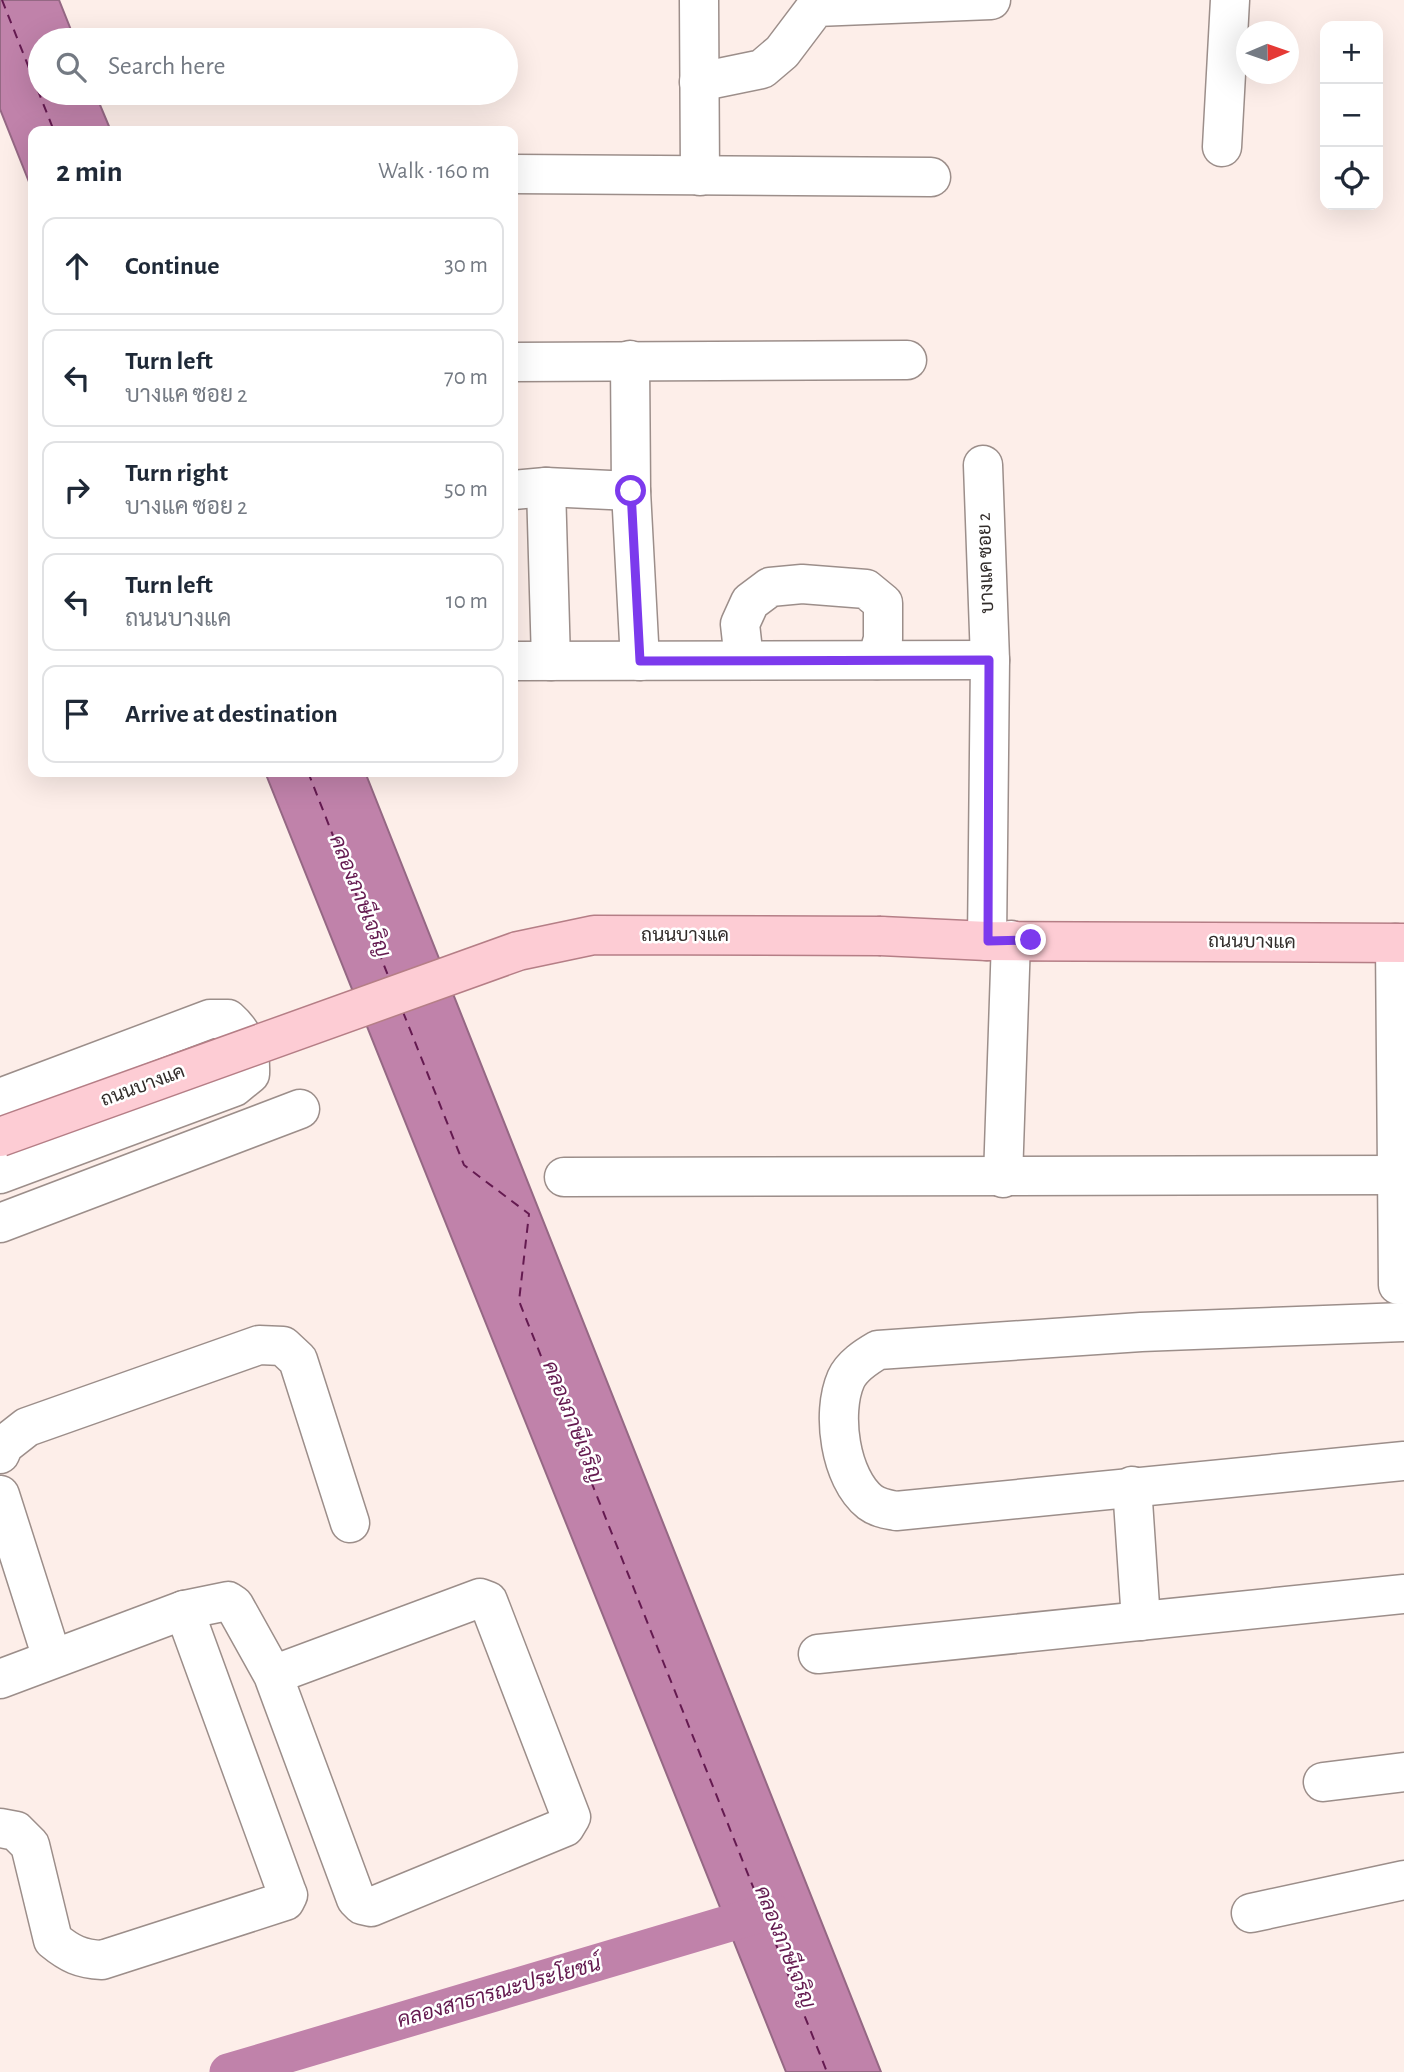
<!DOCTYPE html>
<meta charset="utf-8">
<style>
:root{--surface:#fff;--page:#f2f2f3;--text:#1f2937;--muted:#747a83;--line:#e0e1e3}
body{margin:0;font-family:"Alegreya Sans",Sarabun,sans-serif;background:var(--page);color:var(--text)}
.controls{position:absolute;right:21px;top:21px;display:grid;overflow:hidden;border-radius:14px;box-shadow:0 7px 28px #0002}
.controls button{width:63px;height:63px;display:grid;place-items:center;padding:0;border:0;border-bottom:2px solid var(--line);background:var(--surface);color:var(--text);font:35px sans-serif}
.compass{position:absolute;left:1236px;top:21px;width:63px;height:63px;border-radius:50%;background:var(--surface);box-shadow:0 7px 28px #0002;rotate:88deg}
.stop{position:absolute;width:21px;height:21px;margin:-16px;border:5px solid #7c3aed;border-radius:50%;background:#fff}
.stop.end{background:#7c3aed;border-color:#fff;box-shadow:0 2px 7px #0008}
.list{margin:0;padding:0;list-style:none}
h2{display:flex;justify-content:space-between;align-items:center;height:91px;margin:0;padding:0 28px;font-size:30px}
h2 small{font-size:23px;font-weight:400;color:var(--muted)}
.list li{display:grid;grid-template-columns:46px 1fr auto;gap:21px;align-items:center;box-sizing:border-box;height:98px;margin:0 14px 14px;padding:0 14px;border:2px solid var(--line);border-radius:14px}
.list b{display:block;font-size:26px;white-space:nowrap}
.list p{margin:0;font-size:23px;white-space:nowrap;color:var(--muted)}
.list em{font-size:23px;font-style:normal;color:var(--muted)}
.icon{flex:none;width:38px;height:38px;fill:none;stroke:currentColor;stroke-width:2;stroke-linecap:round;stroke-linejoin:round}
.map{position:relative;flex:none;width:1404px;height:2072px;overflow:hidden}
.search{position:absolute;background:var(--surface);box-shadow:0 7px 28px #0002;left:28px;top:28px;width:490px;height:77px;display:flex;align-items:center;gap:18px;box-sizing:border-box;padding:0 24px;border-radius:38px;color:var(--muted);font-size:26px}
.panel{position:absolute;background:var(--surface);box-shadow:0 7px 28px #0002;left:28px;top:126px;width:490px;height:651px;border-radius:14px}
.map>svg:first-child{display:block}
.water{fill:#c082aa;stroke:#956884;stroke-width:2}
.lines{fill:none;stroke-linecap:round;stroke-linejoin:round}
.canal{stroke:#c082aa;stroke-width:37}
.ferry{stroke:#641a50;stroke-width:2;stroke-dasharray:9 7;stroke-linecap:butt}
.minor-casing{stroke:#9c8e8a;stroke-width:41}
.major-casing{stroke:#b57e86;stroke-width:41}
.minor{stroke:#fff;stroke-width:38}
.major{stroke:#fdccd4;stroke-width:38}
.major-bridge-casing{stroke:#b57e86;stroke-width:41;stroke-linecap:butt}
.major-bridge{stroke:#fdccd4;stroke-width:38}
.route{stroke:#7c3aed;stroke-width:9}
.labels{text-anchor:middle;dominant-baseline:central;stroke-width:5;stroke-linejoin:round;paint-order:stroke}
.street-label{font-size:19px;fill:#312c2a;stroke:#fff}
.water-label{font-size:21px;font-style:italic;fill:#641a50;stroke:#fff}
</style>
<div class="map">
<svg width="1404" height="2072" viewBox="0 0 1404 2072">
<rect width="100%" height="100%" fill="#fdeee9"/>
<!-- water -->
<g class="water">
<polygon points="0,0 59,0 75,40 40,40 40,93 95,93 111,131 33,131 33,192 0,109"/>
<polygon points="265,772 365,772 881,2072 786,2072"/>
</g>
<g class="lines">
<!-- canal -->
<polyline class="canal" points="228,2072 771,1911"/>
<!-- ferry -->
<g class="ferry">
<polyline points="2,0 54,131"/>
<polyline points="308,772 389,978"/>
<polyline points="403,1012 464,1165 529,1214 519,1301 827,2072"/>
</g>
<!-- minor casing -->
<g class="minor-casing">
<g id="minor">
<polyline points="699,0 700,176"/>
<polyline points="699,82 762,69 782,52 816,7 991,0"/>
<polyline points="1222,147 1230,0"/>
<polyline points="513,174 931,177"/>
<polyline points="630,360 631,491 640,661"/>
<polyline points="513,362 907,360"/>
<polyline points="983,465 990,660 987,941"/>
<polyline points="546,487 551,661"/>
<polyline points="513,490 546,487 631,491"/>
<polyline points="744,660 740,624 750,602 770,587 802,584 866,589 883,603 883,639 877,660"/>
<polyline points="513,661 990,660"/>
<polyline points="1395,943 1398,1285"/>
<path d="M0,1098L210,1019H228C245,1034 251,1052 250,1074L234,1087L0,1174"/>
<polyline points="564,1177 1404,1175"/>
<polyline points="1003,1178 1011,940"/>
<polyline points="0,1223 300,1109"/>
<path d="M1404,1322L1141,1332L878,1350C866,1357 852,1366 846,1379C831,1413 840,1478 870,1502C878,1508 886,1509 896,1511L1404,1461"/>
<polyline points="0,1454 4,1445 27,1427 259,1345 283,1346 298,1360 350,1523"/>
<polyline points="1132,1486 1141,1621"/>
<polyline points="0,1495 52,1658"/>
<polyline points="818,1654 1404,1594"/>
<polyline points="0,1679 184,1610 228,1601 234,1605 273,1675 356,1899 362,1905 371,1907 565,1827 571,1817 488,1601 480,1598 273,1675"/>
<polyline points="1323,1782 1404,1772"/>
<path d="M0,1828L16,1831L30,1845L53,1940C70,1954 81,1959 102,1960L285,1901L288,1895L286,1890L184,1610"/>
<polyline points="1251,1913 1404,1880"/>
</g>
</g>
<!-- major casing -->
<g class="major-casing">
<polyline id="major" points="881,936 987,941 1404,943"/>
</g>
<!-- minor -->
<use href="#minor" class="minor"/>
<!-- major -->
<use href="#major" class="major"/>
<!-- major-bridge casing -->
<g class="major-bridge-casing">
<polyline id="major-bridge" points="0,1137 518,951 594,935 881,936"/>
</g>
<!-- major-bridge -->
<use href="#major-bridge" class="major-bridge"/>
</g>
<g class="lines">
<!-- route -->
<polyline class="route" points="631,491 640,661 989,660 988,941 1031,940"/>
</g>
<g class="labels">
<!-- street labels -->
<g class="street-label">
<text transform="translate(986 563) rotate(-92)">บางแค ซอย 2</text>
<text x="685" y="935">ถนนบางแค</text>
<text transform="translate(1252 942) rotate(1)">ถนนบางแค</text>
<text transform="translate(143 1086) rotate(-20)">ถนนบางแค</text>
</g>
<!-- water labels -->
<g class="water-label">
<text transform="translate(360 896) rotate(68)">คลองภาษีเจริญ</text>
<text transform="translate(573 1422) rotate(68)">คลองภาษีเจริญ</text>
<text transform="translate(785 1947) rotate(68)">คลองภาษีเจริญ</text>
<text transform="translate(499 1992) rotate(-16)">คลองสาธารณะประโยชน์</text>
</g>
</g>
</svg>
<div class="controls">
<button>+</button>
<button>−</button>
<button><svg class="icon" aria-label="locate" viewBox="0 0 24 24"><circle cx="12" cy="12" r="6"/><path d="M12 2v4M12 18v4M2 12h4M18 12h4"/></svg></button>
</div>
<svg class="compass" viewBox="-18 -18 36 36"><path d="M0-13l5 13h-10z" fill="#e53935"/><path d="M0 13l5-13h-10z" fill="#747a83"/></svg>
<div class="stop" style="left:631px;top:491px"></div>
<div class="stop end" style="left:1031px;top:940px"></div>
<div class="search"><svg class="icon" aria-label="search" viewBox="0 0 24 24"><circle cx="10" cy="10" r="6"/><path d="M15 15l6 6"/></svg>Search here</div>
<section class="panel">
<h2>2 min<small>Walk · 160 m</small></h2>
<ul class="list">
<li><svg class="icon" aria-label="ahead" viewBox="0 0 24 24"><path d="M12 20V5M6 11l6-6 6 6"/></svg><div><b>Continue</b></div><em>30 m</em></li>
<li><svg class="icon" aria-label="left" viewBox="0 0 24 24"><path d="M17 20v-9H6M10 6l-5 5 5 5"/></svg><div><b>Turn left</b><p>บางแค ซอย 2</p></div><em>70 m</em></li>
<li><svg class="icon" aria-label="right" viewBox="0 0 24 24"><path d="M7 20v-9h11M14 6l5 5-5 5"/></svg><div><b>Turn right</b><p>บางแค ซอย 2</p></div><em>50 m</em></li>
<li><svg class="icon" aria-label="left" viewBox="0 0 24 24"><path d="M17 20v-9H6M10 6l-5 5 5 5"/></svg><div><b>Turn left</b><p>ถนนบางแค</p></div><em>10 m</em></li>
<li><svg class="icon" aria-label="arrive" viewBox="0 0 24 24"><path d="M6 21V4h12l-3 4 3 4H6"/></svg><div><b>Arrive at destination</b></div></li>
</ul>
</section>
</div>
